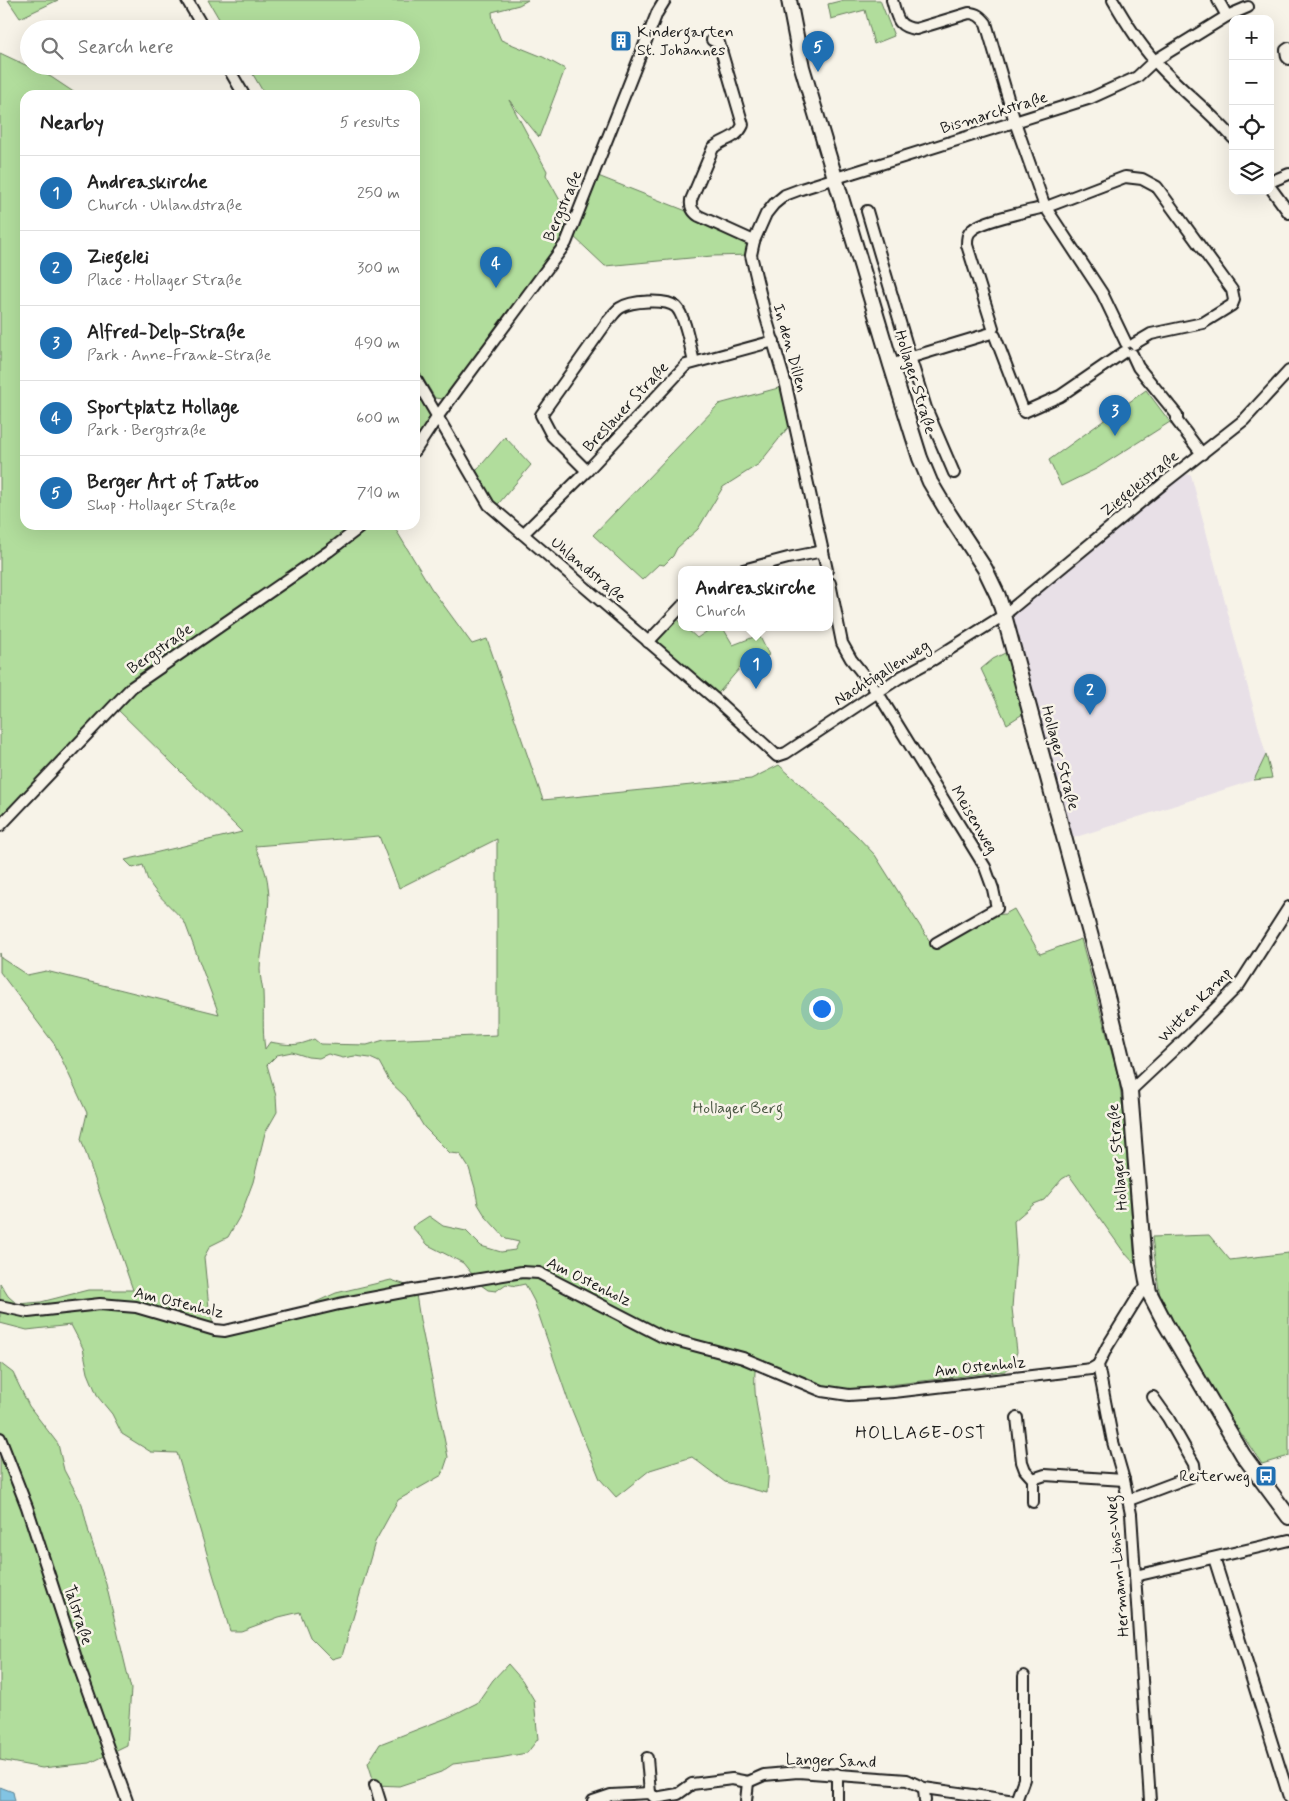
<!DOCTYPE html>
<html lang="en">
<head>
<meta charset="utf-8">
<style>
	body { margin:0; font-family:Mynerve,sans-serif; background:#f6f6f6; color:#222 }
	.controls { position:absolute; right:15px; top:15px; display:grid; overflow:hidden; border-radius:10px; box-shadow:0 5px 20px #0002 }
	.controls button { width:45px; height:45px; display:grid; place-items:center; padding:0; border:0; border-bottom:1px solid #e0e0e0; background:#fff; color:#222; font:25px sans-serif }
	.you { position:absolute; left:821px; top:1008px; width:18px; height:18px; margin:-12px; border:4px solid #fff; border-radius:50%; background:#1a73e8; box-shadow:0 0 0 8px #1a73e833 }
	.badge { display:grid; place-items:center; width:32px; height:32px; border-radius:50%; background:#1f6fb2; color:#fff; font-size:16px; font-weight:700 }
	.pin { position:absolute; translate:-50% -41px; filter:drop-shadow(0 1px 2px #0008) }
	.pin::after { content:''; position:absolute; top:26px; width:18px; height:15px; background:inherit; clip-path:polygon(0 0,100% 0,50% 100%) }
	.popup { position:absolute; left:678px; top:566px; width:155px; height:65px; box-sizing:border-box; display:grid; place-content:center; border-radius:10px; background:#fff; filter:drop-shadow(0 1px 4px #0005); font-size:16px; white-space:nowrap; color:#767676 }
	.popup b { font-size:19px; color:#222 }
	.popup::after { content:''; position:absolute; left:50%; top:100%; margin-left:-10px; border:10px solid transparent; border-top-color:#fff }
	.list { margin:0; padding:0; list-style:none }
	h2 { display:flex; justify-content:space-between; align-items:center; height:65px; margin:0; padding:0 20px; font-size:21px }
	h2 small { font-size:16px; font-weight:400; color:#767676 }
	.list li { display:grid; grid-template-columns:32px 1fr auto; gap:15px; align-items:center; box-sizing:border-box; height:75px; padding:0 20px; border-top:1px solid #e0e0e0 }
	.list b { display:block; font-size:19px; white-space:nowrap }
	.list p { margin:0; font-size:16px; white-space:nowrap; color:#767676 }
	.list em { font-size:16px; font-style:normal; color:#767676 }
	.icon { flex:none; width:28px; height:28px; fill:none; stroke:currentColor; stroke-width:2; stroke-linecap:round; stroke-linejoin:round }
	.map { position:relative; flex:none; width:1289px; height:1801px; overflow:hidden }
	.search { position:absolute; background:#fff; box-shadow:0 5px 20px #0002; left:20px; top:20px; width:400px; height:55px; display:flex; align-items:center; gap:12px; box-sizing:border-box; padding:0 18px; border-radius:28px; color:#767676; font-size:19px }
	.panel { position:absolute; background:#fff; box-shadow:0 5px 20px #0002; left:20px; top:90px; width:400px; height:440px; border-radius:15px }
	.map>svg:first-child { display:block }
	.built { fill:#e8e0e7 }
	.green { fill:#b1dd9c; stroke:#667c5c; fill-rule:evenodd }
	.water { fill:#82c4e3; stroke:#598193 }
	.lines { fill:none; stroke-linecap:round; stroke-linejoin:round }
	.street-casing { stroke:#1c1c1c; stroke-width:14 }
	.secondary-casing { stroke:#1c1c1c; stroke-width:18 }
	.street { stroke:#f7f3e8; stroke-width:10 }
	.secondary { stroke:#f7f3e8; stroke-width:14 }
	.labels { text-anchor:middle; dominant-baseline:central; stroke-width:5; stroke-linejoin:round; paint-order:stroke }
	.poi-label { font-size:16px; fill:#1c1c1c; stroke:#f7f3e8; text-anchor:start }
	.street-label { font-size:16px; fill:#1c1c1c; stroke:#f7f3e8 }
	.park-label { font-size:16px; fill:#495642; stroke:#f7f3e8 }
	.neighbourhood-label { font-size:18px; letter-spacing:1px; fill:#1c1c1c; stroke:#f7f3e8 }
</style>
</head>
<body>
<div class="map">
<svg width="1289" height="1801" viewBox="0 0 1289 1801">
	<rect width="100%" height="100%" fill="#f7f3e8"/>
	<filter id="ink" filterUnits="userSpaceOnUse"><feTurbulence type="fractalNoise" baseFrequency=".02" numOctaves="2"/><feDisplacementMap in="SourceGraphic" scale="10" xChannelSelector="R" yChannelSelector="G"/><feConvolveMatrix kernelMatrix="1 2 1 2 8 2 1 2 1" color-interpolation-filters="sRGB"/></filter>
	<g filter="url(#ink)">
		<path class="built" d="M 1183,474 L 1191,475 L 1266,755 L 1254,780 L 1073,838 L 1013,616 L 1032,597 L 1096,548 Z"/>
		<g class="green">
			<path d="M 8,0 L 58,0 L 20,18 Z"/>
			<path d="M 208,0 L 528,0 L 519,5 L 492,12 L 493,21 L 501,40 L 543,57 L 565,69 L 539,137 L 509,100 L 547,171 L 546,175 L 568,215 L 566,216 L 564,231 L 555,248 L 443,399 L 435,398 L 415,365 L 415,95 L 265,95 L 248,66 L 411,66 L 411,29 L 225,29 Z"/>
			<path d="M 844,0 L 880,0 L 894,36 L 874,44 L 865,10 L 831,19 L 828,4 Z"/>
			<path d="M 0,53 L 51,77 L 78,95 L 25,95 L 25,525 L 393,525 L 431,588 L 472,644 L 487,639 L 543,800 L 751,779 L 779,765 L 856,835 L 875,855 L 934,948 L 993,915 L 1005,914 L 1014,909 L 1040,954 L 1081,939 L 1119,1080 L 1124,1117 L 1135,1264 L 1123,1251 L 1069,1175 L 1062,1179 L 1044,1200 L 1034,1204 L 1014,1221 L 1016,1253 L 1012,1308 L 1017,1352 L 1012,1366 L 1005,1371 L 848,1390 L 826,1387 L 757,1358 C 749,1396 764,1432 768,1469 C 769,1477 767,1485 767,1493 L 725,1482 L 692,1457 L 650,1470 L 616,1497 L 600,1479 L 569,1403 L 534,1301 L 525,1284 L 516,1286 L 506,1284 L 496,1291 L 488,1290 L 481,1285 L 463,1263 L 428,1245 L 412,1227 L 429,1216 L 443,1226 L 466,1231 L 481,1246 L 501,1252 L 515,1250 L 519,1242 L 506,1239 L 486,1217 L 478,1204 L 475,1188 L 469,1168 L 460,1154 L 450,1153 L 424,1127 L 406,1097 L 390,1082 L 379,1062 L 370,1058 L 355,1056 L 343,1058 L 328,1054 L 319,1058 L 308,1057 L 292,1052 L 277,1055 L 267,1065 L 276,1096 L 277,1112 L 265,1133 L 253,1182 L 241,1214 L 228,1237 L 210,1246 L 204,1257 L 209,1308 L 215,1330 L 305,1312 L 316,1302 L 336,1293 L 391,1280 L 415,1288 L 420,1320 L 448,1457 L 442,1475 L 398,1500 L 375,1542 L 342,1656 L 332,1659 L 310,1637 L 300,1612 L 279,1617 L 241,1631 L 230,1631 L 177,1453 L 151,1452 L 122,1434 L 112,1414 L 98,1397 L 88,1373 L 83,1348 L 71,1325 L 27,1330 L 0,1323 L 0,1283 L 8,1296 L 17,1304 L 41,1302 L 88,1290 L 133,1290 L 81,1139 L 87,1113 L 55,1045 L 0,972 L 0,953 L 1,958 L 27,975 L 46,971 L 219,1014 L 185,923 C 174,908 157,897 148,880 C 146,876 145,870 143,865 L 133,868 L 125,860 L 242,832 L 114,706 L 0,826 ZM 379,836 L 399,888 L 497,839 L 497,1035 L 384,1040 L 367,1045 L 320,1044 L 314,1039 C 298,1047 287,1045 270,1042 L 265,1049 C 262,1030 264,1011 263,992 C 262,984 260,977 260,969 C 260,961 262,951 263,942 C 265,924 271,905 268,886 C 267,872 260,859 255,846 Z"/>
			<path d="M 593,174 L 699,216 L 754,241 L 751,255 L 712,256 L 605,266 L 571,234 Z"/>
			<path d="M 782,387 L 790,425 L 759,464 L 723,487 L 698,529 L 677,548 L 673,556 L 664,565 L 659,564 L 642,580 L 593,535 L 719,404 Z"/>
			<path d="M 415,389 L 431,415 L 415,444 Z"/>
			<path d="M 1146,390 L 1170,422 L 1096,469 L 1061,486 L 1049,460 Z"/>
			<path d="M 505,437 L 531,465 L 494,509 L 472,476 Z"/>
			<path d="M 674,615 L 682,624 L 682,628 L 686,628 L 697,638 L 712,628 L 723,628 L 733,645 L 759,635 L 769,655 L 740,668 L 714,698 L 648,642 Z"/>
			<path d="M 1013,649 L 1029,710 L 1007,724 L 981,669 L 993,659 Z"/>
			<path d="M 1266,755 L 1272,778 L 1254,780 Z"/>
			<path d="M 1209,1235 L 1230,1260 L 1289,1253 L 1289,1456 L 1262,1464 L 1214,1394 L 1160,1298 L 1152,1237 Z"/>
			<path d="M 0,1363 L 13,1373 L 29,1406 L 58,1444 L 64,1470 L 82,1504 L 89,1533 L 106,1584 L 131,1689 L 127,1745 L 90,1763 L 42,1768 L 0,1760 Z"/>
			<path d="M 508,1664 L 522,1680 L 534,1700 L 538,1739 L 527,1753 L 499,1758 L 453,1764 L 441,1772 L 399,1786 L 375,1785 L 368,1763 L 380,1744 L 449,1717 L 477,1703 L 493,1680 Z"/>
		</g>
		<path class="water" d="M 0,1787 L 13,1792 L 15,1801 L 0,1801 Z"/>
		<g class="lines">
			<g class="street-casing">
				<g id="street">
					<path d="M 187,0 L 204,29"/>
					<path d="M 892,0 C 897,16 896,27 916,29 L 969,13 C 977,13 981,17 986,23 L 1015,122 L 1044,204"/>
					<path d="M 1113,0 C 1125,21 1138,42 1154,60 C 1178,88 1209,110 1233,138"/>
					<path d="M 1218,0 L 1227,16"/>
					<path d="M 712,40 L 719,43 L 743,125 C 736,140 724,138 713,148 L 691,200 C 690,208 693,212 699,216 L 754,241"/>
					<path d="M 1289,48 L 1286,50 L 1287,57 L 1289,59"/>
					<path d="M 227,66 L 244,95"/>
					<path d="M 1270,182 L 1289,174"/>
					<path d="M 1270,187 L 1289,213"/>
					<path d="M 1049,206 L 1125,177 L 1142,179 L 1157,187 L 1232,290 L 1234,300 L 1232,305 L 1203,323 L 1151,334 L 1134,344"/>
					<path d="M 867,211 L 910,356"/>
					<path d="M 1048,211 L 1102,293 L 1126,343"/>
					<path d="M 993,328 L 967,245 C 967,239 967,234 972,230 C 983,220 1025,212 1041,208"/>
					<path d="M 995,336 L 1024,412 L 1060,396 L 1124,352"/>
					<path d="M 1132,354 L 1138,367 L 1177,415 L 1177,421 L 1202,454"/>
					<path d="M 912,357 L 988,334"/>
					<path d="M 911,360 L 926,408 L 954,473"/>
					<path d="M 891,365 L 909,359"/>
					<path d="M 415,378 L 489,505 L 714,698 L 777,756 L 786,753 L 899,678 L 934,659 L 1004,615 L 1164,483 L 1244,420 L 1289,371"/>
					<path d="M 415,451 L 438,416 L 566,243 L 657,13 L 665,0"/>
					<path d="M 587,471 L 552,436 L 541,415 L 607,322 C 611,318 615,311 620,308 C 630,301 666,298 676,307 C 686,317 690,348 694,362"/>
					<path d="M 523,534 L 587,471 L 686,365 L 774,341"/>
					<path d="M 743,570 L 788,558 L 823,551"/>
					<path d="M 827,570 L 786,385 L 765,314 L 751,255 L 754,241 L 766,214 L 774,204 L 785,195 L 801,189 L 1091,98 L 1137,77 L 1154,61 L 1227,16 L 1248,7"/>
					<path d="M 830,583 L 842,643 L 851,659 L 878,693 L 985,867 L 993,889 L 997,908 L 936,943"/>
					<path d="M 648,642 L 682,606"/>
					<path d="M 0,826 L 132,687 L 329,551 L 363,525"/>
					<path d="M 1130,1091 L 1181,1043 L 1239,985 L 1289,907"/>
					<path d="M 1148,1287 L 1141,1292 L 1107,1347 L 1098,1365 L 1113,1442 L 1124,1480 L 1131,1514 L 1150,1801"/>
					<path d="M 0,1306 L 28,1312 L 100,1304 L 136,1307 L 215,1330 L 225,1331 L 339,1304 L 413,1290 L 522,1272 L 539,1273 L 663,1337 L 743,1358 L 822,1391 L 849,1395 L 894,1392 L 1091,1369 L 1098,1365"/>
					<path d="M 1017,1418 L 1022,1462 L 1025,1470 L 1033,1479"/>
					<path d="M 0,1438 L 27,1507 L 77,1661 L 127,1801"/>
					<path d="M 1129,1500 L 1190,1477 L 1195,1472 L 1194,1464 L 1168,1418 L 1153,1397"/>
					<path d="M 1033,1502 L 1033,1479 L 1045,1475 L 1124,1480"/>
					<path d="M 1214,1558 L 1289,1797"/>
					<path d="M 1135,1576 L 1289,1540"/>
					<path d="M 647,1758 L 650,1793"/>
					<path d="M 837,1774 L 837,1801"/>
					<path d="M 375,1785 L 380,1801"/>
					<path d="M 924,1788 L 925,1801"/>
					<path d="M 593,1801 L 611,1795 L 650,1793 L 655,1798 L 678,1794 L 692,1784 L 732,1779 L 748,1782 L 764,1775 L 798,1772 L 907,1780 L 924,1788 L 1015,1801"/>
					<path d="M 746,1801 L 748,1782"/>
					<path d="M 1016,1801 L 1024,1779 L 1024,1676"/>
				</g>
			</g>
			<g class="secondary-casing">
				<path id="secondary" d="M 789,0 L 802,67 L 891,365 L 920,458 L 930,482 L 949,514 L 985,569 L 998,596 L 1004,615 L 1108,1000 L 1130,1091 L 1144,1264 L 1149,1292 L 1165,1323 L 1243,1455 L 1289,1517"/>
			</g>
			<use href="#street" class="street"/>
			<use href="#secondary" class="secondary"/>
		</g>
	</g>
	<defs>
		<g id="building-square" transform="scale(1.125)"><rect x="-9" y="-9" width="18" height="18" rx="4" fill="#1f6fb2" stroke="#f7f3e8"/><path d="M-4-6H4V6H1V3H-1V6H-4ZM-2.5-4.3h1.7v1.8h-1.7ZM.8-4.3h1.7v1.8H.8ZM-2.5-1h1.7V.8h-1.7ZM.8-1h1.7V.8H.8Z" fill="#fff"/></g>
		<g id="bus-square" transform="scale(1.125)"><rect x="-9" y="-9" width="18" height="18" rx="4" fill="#1f6fb2" stroke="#f7f3e8"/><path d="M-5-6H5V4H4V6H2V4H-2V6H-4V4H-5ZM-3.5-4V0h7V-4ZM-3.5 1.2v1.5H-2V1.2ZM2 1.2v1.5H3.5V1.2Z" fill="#fff"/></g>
	</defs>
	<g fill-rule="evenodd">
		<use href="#building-square" x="621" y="41"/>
		<use href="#bus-square" x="1266" y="1476"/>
	</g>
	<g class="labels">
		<g class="poi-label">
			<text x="637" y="32">Kindergarten<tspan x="637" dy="18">St. Johannes</tspan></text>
			<text x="1250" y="1476" text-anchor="end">Reiterweg</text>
		</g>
		<g class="street-label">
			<text transform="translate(994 113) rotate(-17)">Bismarckstraße</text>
			<text transform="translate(563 206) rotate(-67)">Bergstraße</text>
			<text transform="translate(790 348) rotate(74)">In den Dillen</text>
			<text transform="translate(915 382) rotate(73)">Hollager Straße</text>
			<text transform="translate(626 407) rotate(-47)">Breslauer Straße</text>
			<text transform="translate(1140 484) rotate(-39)">Ziegeleistraße</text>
			<text transform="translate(588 570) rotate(40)">Uhlandstraße</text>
			<text transform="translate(160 649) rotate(-35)">Bergstraße</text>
			<text transform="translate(882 673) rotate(-32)">Nachtigallenweg</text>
			<text transform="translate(1060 758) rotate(75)">Hollager Straße</text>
			<text transform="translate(974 820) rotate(59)">Meisenweg</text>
			<text transform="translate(1195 1005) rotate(-46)">Witten Kamp</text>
			<text transform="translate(1118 1157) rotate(-95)">Hollager Straße</text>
			<text transform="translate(589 1282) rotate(26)">Am Ostenholz</text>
			<text transform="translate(179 1303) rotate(13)">Am Ostenholz</text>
			<text transform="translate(980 1367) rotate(-6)">Am Ostenholz</text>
			<text transform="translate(1118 1566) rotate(-95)">Hermann-Löns-Weg</text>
			<text transform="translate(78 1615) rotate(72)">Talstraße</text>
			<text transform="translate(831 1761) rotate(2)">Langer Sand</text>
		</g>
		<g class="park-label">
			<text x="738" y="1108">Hollager Berg</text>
		</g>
		<g class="neighbourhood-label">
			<text x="921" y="1433">HOLLAGE-OST</text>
		</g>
	</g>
</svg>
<div class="controls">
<button>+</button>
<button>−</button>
<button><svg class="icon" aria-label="locate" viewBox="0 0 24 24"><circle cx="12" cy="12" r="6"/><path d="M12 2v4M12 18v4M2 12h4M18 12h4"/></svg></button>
<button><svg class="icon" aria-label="layers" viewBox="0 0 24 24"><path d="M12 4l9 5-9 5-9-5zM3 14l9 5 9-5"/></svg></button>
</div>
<div class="you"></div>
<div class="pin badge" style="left:756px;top:689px">1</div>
<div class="popup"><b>Andreaskirche</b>Church</div>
<div class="pin badge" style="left:1090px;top:715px">2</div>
<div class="pin badge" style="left:1115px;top:436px">3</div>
<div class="pin badge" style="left:496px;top:288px">4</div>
<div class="pin badge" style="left:818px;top:72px">5</div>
<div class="search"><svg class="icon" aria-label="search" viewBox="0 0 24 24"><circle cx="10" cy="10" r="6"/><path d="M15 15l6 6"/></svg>Search here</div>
<section class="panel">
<h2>Nearby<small>5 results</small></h2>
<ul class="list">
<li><span class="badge">1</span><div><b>Andreaskirche</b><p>Church · Uhlandstraße</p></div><em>250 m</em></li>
<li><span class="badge">2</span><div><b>Ziegelei</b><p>Place · Hollager Straße</p></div><em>300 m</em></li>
<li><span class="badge">3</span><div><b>Alfred-Delp-Straße</b><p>Park · Anne-Frank-Straße</p></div><em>490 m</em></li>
<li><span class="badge">4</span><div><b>Sportplatz Hollage</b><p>Park · Bergstraße</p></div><em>600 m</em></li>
<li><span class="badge">5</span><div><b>Berger Art of Tattoo</b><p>Shop · Hollager Straße</p></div><em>710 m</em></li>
</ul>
</section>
</div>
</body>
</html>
